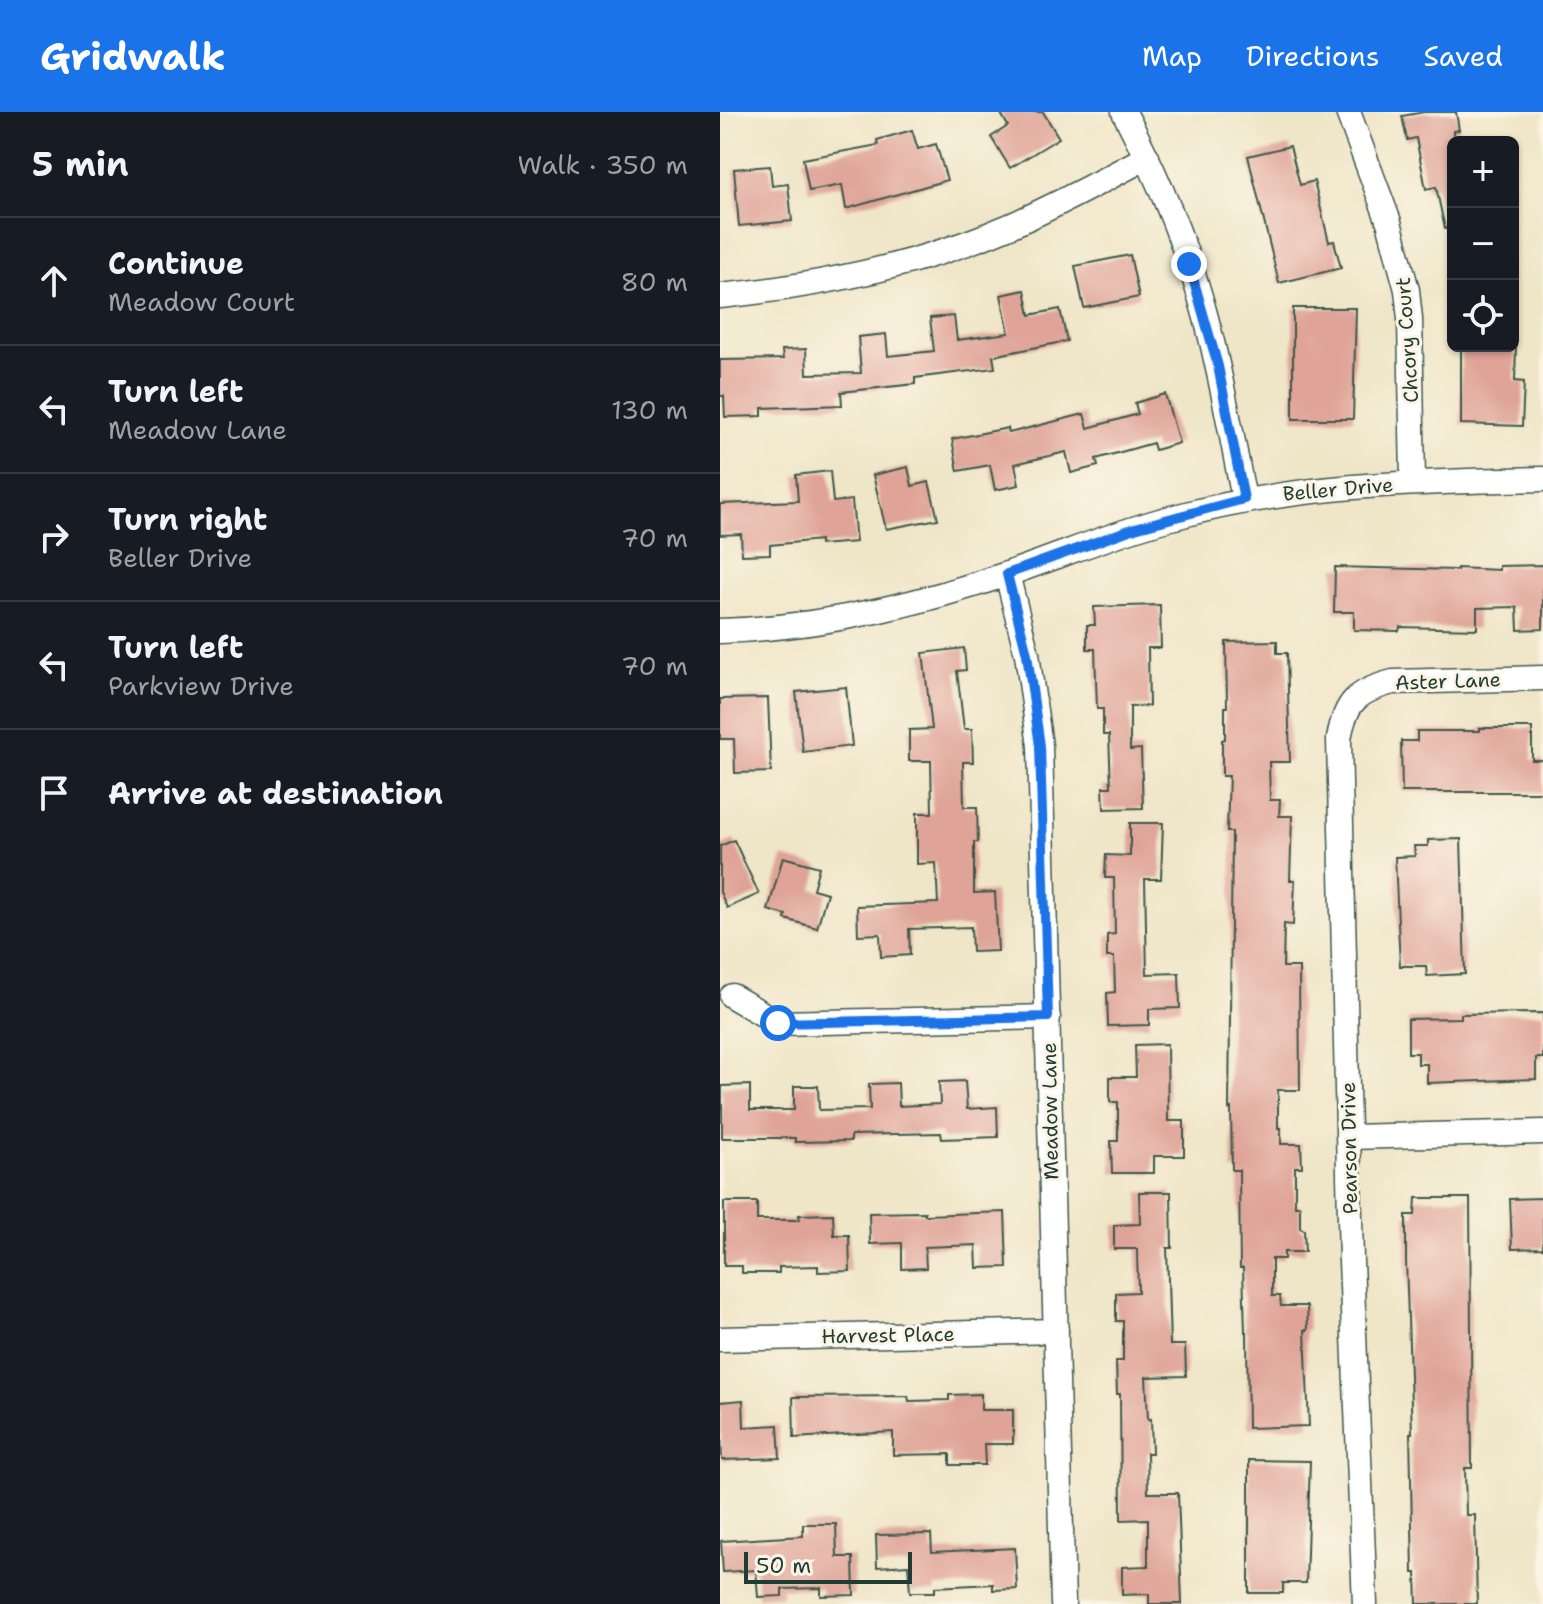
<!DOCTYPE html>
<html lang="en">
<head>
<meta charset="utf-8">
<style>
	body { margin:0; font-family:"Shantell Sans",sans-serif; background:#20242c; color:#f1f3f6 }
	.controls { position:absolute; right:24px; top:24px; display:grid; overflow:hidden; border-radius:12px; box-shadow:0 2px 6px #0004 }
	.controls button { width:72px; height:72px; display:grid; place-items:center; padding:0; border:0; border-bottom:2px solid #363941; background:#171b24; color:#f1f3f6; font:40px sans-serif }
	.scale { position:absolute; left:24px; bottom:20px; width:168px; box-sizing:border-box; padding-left:8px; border:4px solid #1f3d34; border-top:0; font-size:22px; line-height:28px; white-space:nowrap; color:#1f3d34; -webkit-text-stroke:6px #fcf5e5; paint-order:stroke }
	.stop { position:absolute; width:24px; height:24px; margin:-18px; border:6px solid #1a73e8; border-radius:50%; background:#fff }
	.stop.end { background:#1a73e8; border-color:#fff; box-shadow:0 2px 8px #0008 }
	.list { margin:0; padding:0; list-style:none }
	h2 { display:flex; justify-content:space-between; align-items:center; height:104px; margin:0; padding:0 32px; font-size:34px }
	h2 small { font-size:26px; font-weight:400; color:#9ea1a6 }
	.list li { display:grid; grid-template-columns:52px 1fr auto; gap:24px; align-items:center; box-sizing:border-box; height:128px; padding:0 32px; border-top:2px solid #363941 }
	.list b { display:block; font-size:30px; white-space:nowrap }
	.list p { margin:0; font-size:26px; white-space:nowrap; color:#9ea1a6 }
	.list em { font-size:26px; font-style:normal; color:#9ea1a6 }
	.icon { flex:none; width:44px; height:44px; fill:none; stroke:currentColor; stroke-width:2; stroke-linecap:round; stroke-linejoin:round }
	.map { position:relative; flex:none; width:823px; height:1492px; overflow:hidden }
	header { display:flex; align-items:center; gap:48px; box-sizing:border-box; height:112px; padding:0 40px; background:#1a73e8; color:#fff }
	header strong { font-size:38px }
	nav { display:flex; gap:44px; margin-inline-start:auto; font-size:28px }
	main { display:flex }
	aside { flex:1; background:#171b24 }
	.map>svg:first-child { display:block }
	.building { fill:#dfa397 }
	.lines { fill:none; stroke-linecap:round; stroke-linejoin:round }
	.street-casing { stroke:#3e564a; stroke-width:27 }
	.street { stroke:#fff; stroke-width:24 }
	.route { stroke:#1a73e8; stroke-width:10 }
	.labels { text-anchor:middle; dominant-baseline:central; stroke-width:6; stroke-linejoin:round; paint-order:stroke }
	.street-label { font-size:20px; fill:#1f3d34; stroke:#fcf5e5 }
</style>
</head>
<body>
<header>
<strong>Gridwalk</strong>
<nav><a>Map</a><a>Directions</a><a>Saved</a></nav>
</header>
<main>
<aside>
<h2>5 min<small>Walk · 350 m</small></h2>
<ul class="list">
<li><svg class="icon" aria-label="ahead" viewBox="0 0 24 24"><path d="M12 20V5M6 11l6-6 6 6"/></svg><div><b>Continue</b><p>Meadow Court</p></div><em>80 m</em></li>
<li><svg class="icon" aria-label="left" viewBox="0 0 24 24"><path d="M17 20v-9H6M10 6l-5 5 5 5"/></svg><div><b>Turn left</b><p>Meadow Lane</p></div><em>130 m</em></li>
<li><svg class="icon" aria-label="right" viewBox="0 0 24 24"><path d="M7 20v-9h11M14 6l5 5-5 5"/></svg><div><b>Turn right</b><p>Beller Drive</p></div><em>70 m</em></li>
<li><svg class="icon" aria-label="left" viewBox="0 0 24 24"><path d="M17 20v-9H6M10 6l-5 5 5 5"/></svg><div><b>Turn left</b><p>Parkview Drive</p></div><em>70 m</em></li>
<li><svg class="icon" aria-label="arrive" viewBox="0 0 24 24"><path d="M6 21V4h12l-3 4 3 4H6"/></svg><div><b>Arrive at destination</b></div></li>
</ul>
</aside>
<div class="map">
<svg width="823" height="1492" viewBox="0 0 823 1492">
	<rect width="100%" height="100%" fill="#fcf5e5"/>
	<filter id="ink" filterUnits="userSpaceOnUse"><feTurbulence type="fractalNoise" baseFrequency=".0125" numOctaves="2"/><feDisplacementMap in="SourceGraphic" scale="16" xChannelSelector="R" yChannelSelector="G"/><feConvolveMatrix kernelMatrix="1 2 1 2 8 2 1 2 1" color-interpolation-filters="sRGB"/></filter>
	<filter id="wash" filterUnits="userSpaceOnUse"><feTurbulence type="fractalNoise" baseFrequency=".006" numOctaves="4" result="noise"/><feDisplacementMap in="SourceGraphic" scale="32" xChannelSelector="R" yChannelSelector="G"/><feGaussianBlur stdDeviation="1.8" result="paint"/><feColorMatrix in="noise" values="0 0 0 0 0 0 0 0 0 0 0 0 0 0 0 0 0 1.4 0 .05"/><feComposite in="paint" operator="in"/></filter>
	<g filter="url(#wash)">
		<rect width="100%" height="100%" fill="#efe5c7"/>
		<g id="blocks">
			<g class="building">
				<path d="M 280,0 L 323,0 L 339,26 L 290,56 L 271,25 L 288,14 Z"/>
				<path d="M 704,0 L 736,0 L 739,18 L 733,19 L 733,116 L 725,117 L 716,75 L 706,77 L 696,26 L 687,28 L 682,4 Z"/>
				<path d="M 192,18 L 198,37 L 216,32 L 227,68 L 126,97 L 122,73 L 89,79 L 83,47 L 158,33 L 157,28 Z"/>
				<path d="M 570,34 L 580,73 L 594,69 L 609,130 L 614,129 L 621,156 L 559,171 L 528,44 Z"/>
				<path d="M 50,54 L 52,74 L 68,72 L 72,109 L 19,114 L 14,57 Z"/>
				<path d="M 410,143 L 419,185 L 364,196 L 355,154 Z"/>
				<path d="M 305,178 L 310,203 L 340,197 L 347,229 L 273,244 L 275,256 L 195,266 L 195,272 L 121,280 L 122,293 L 42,296 L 42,304 L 5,305 L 4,284 L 0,284 L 0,248 L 63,247 L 62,238 L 86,237 L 87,262 L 141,261 L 138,225 L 166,222 L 168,244 L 214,239 L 210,206 L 234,204 L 237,228 L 289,221 L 281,183 Z"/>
				<path d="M 573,196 L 636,196 L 633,307 L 573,307 Z"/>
				<path d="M 741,234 L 796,234 L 795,269 L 804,270 L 802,314 L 741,312 Z"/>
				<path d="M 445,282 L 459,331 L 435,338 L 433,331 L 376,347 L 378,354 L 351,361 L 346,340 L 295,352 L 299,373 L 275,378 L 270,353 L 238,359 L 232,327 L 288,316 L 289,321 L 364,302 L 368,316 L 418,302 L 415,291 Z"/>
				<path d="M 188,355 L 192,374 L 209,370 L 218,407 L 166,417 L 153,363 Z"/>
				<path d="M 110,359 L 113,390 L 132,388 L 136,430 L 100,433 L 100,428 L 50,433 L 50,442 L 22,443 L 21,422 L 0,423 L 0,392 L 78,389 L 76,363 Z"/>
				<path d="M 823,453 L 823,517 L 798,518 L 797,495 L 757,496 L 757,517 L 680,515 L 679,519 L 634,518 L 634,500 L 614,500 L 615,455 L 737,458 L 737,456 L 779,458 L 779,454 Z"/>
				<path d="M 440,493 L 441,536 L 428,536 L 429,594 L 410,595 L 410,638 L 421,637 L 423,696 L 384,697 L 383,675 L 391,675 L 389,623 L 383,623 L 383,597 L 377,597 L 375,537 L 367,537 L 367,513 L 375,513 L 374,495 Z"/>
				<path d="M 557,529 L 557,541 L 567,541 L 570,650 L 549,650 L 550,688 L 560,688 L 559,704 L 572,704 L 570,768 L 575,768 L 573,813 L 564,812 L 563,855 L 579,855 L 580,978 L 558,978 L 558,1016 L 561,1016 L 561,1032 L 581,1032 L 582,1055 L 575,1055 L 575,1094 L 580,1094 L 580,1116 L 584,1118 L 585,1140 L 564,1140 L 564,1147 L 552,1147 L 552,1184 L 560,1184 L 561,1194 L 587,1194 L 588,1218 L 585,1218 L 589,1314 L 528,1316 L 527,1220 L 525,1220 L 523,1156 L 520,1156 L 519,1058 L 512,1058 L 511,996 L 509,997 L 512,720 L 507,720 L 509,664 L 502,664 L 502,628 L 505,627 L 505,595 L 507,595 L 506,530 Z"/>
				<path d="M 244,536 L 246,558 L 237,559 L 244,617 L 252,617 L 253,650 L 243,650 L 244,695 L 257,695 L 258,730 L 254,730 L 254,781 L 275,780 L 278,839 L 252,840 L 251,815 L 189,817 L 190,843 L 161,845 L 160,822 L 138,823 L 137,794 L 218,791 L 216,751 L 197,752 L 197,701 L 212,701 L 211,649 L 189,649 L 189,618 L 212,617 L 203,541 Z"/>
				<path d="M 126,575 L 132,634 L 83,640 L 76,580 Z"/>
				<path d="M 48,586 L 51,660 L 15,661 L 14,627 L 0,627 L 0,587 Z"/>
				<path d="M 760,616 L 812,616 L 812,648 L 823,648 L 823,680 L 682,680 L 681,629 L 697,629 L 697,619 L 760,619 Z"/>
				<path d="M 410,711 L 443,711 L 441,767 L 425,767 L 427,862 L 459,861 L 460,896 L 429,897 L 429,913 L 388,914 L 387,881 L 395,880 L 394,845 L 387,845 L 387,823 L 395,822 L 394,766 L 385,766 L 386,743 L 410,744 Z"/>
				<path d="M 741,727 L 745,862 L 707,864 L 706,854 L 680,854 L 675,745 L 695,744 L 694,734 L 708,734 L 708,728 Z"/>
				<path d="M 14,728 L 39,782 L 7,796 L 0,780 L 0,734 Z"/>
				<path d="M 63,745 L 99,755 L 93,777 L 107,781 L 97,816 L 65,807 L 66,803 L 48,798 Z"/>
				<path d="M 823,901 L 823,946 L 816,946 L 816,967 L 707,971 L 707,952 L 698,952 L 698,941 L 688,941 L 688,907 L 741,906 L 741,902 Z"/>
				<path d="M 447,932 L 448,1009 L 464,1009 L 464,1044 L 434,1044 L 434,1061 L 392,1061 L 391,1029 L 398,1029 L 398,990 L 390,990 L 390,965 L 416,965 L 415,933 Z"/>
				<path d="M 245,969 L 247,997 L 277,995 L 278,1025 L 222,1027 L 221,1021 L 131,1023 L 131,1029 L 75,1030 L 75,1026 L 2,1026 L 2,974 L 30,973 L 30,998 L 74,998 L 74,974 L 98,974 L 99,998 L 150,997 L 149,972 L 178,971 L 179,994 L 220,992 L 219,970 Z"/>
				<path d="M 419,1080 L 451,1080 L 452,1136 L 447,1136 L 450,1233 L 465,1233 L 466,1264 L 426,1265 L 428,1307 L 431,1307 L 432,1341 L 427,1341 L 428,1381 L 458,1381 L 462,1492 L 429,1492 L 429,1482 L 402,1483 L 402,1455 L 428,1454 L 428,1407 L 401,1408 L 400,1282 L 397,1282 L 396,1249 L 403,1249 L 403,1209 L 396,1209 L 396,1181 L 418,1180 L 417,1137 L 394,1137 L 394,1113 L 420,1112 Z"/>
				<path d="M 696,1086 L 750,1086 L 752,1356 L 745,1356 L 746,1403 L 755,1403 L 757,1492 L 697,1492 L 696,1461 L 693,1461 L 690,1321 L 692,1321 L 686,1149 L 686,1103 L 695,1103 Z"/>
				<path d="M 823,1086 L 823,1136 L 792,1137 L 790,1087 Z"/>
				<path d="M 4,1090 L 37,1090 L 37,1108 L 80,1108 L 79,1103 L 113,1102 L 114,1123 L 129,1123 L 130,1159 L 98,1160 L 98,1154 L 59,1155 L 59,1161 L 22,1161 L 22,1154 L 4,1154 Z"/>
				<path d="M 205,1100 L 205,1103 L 285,1100 L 287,1155 L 257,1156 L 256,1133 L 205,1135 L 206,1156 L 182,1157 L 182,1131 L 150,1132 L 149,1101 Z"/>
				<path d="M 261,1282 L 261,1298 L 293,1298 L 293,1332 L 264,1332 L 265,1353 L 230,1353 L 230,1342 L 173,1343 L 173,1320 L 74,1326 L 73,1285 L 188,1284 L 189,1289 L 229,1288 L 229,1283 Z"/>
				<path d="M 23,1288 L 24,1315 L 58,1313 L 60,1346 L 2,1348 L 0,1290 Z"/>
				<path d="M 529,1348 L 590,1349 L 586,1471 L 563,1471 L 563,1481 L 529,1481 Z"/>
				<path d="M 83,1412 L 116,1412 L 117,1445 L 133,1445 L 134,1483 L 101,1484 L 101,1476 L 62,1477 L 62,1484 L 38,1485 L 36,1458 L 3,1460 L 1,1429 L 83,1424 Z"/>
				<path d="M 211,1422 L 212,1440 L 295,1436 L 297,1477 L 273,1478 L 273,1472 L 215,1475 L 215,1480 L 190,1480 L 188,1453 L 157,1455 L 156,1423 Z"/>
			</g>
		</g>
	</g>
	<g filter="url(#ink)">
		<use href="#blocks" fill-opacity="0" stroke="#3e564a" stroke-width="2"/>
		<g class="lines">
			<g class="street-casing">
				<g id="street">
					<path d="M 404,0 C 438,65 467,134 486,206 C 502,266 512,327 524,387"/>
					<path d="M 628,0 L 669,110 L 687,178 L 690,207 L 693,370"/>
					<path d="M 0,184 C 98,174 194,155 285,116 C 334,95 380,70 427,45"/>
					<path d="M 287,462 L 307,542 L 320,634 L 343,1492"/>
					<path d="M 0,519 C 99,516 197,493 290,461 C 343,443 396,420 451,406 C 574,372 696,370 823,367"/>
					<path d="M 12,884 L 58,911 L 328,905"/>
					<path d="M 629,1025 L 823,1020"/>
					<path d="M 0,1227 L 336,1219"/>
					<path d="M 645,1492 L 631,1149 L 619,627 C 625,590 637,579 673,570 L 823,566"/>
				</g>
			</g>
			<use href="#street" class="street"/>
		</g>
	</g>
	<g class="lines" filter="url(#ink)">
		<path class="route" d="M 58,911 L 328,905 L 320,634 L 307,542 L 287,462 L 415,416 L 524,387 L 498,254 L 469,152"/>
	</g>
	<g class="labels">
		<g class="street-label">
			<text transform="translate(687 228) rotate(-94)">Chcory Court</text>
			<text transform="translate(618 377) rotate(-5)">Beller Drive</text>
			<text transform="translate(728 569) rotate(-2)">Aster Lane</text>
			<text transform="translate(330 999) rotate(-91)">Meadow Lane</text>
			<text transform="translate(629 1036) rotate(-91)">Pearson Drive</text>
			<text transform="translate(168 1223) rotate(-1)">Harvest Place</text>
		</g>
	</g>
</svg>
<div class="controls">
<button>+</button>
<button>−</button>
<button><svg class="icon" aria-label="locate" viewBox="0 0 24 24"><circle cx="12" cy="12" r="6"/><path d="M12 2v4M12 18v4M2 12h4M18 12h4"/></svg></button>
</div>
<div class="scale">50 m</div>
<div class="stop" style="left:58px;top:911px"></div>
<div class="stop end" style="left:469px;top:152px"></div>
</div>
</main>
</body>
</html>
